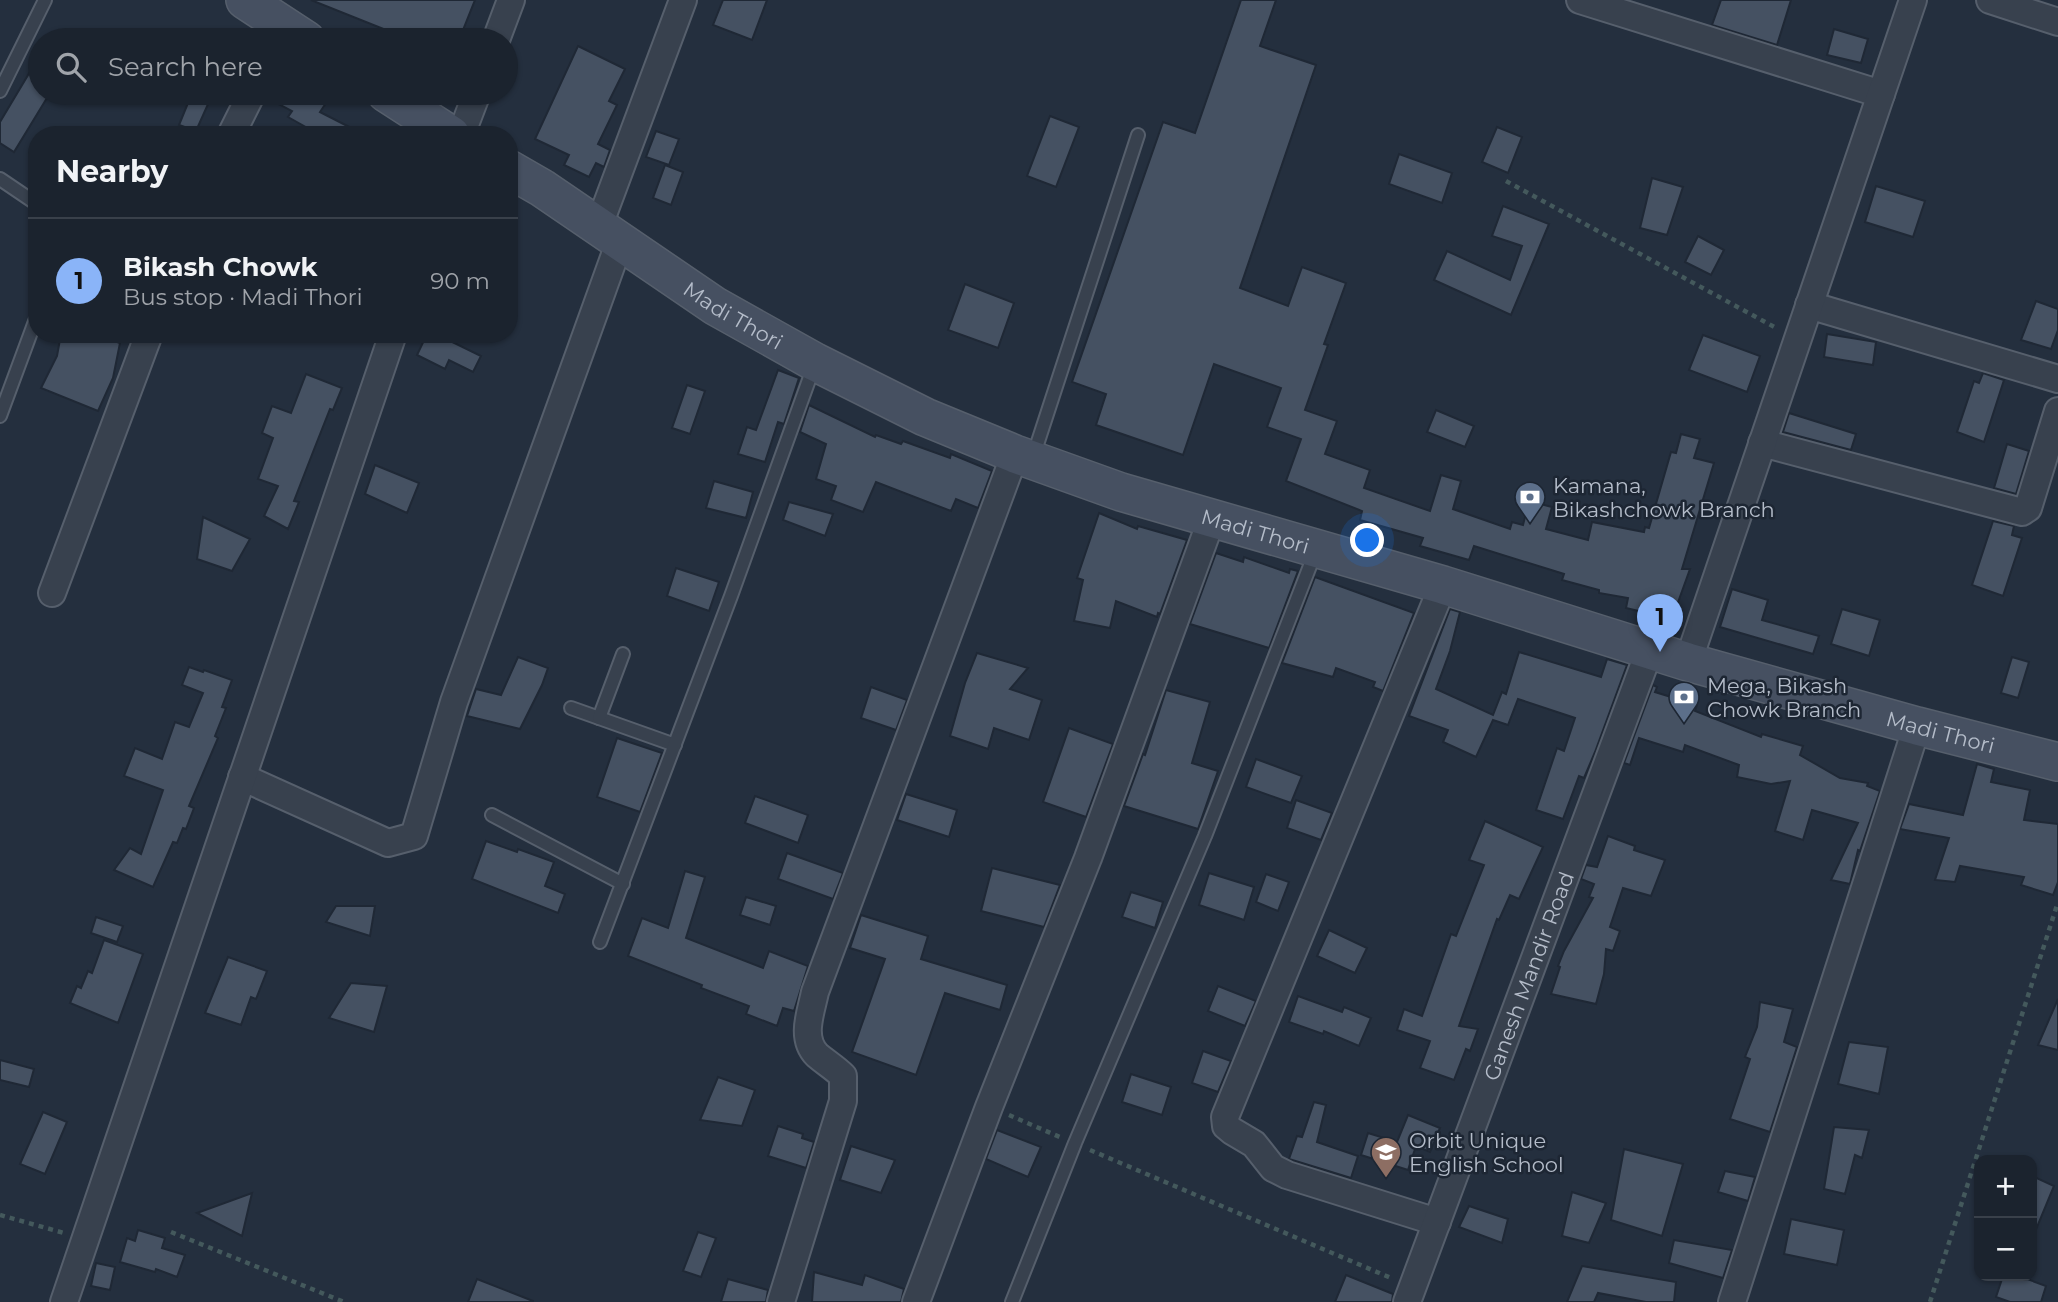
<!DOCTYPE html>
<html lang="en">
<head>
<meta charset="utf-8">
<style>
	body { margin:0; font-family:Montserrat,sans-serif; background:#242b36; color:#f1f3f6 }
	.controls { position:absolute; right:21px; bottom:21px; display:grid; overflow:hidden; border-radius:14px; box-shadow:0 2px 5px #0004 }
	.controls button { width:63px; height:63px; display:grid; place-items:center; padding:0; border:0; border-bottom:2px solid #39404a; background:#1b232e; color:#f1f3f6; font:35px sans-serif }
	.you { position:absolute; left:1368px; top:541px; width:24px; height:24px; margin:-18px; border:5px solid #fff; border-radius:50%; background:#1a73e8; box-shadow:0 0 0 10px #1a73e833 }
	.badge { display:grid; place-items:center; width:46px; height:46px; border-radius:50%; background:#8ab4f8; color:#111; font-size:23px; font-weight:700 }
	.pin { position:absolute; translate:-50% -58px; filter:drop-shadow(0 2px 4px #0008) }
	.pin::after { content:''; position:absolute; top:37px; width:24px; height:21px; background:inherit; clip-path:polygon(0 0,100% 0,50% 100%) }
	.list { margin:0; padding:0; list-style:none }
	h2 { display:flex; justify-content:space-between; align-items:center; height:91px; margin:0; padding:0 28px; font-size:30px }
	h2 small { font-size:23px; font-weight:400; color:#a0a4aa }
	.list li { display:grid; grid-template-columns:46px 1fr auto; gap:21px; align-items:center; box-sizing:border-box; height:126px; padding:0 28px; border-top:2px solid #39404a }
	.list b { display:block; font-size:26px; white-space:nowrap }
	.list p { margin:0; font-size:23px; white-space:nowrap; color:#a0a4aa }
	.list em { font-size:23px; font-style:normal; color:#a0a4aa }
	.icon { flex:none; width:38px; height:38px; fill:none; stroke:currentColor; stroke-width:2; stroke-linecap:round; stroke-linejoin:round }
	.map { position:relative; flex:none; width:2058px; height:1302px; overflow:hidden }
	.search { position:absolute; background:#1b232e; box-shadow:0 2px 5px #0004; left:28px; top:28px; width:490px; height:77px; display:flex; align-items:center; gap:18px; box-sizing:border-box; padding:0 24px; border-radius:38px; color:#a0a4aa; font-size:26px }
	.panel { position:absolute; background:#1b232e; box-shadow:0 2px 5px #0004; left:28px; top:126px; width:490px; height:217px; border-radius:28px }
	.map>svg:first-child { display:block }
	.building { fill:#455162; stroke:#1f2835; stroke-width:2 }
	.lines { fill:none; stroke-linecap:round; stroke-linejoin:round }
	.lane-casing { stroke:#565f6c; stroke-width:16 }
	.street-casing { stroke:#565f6c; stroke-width:30 }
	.secondary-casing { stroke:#565f6c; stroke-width:40 }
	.path { stroke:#44595c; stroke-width:4.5; stroke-dasharray:5 5; stroke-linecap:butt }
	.lane { stroke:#38414e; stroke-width:12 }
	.street { stroke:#38414e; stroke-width:26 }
	.secondary { stroke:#465061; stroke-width:37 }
	.labels { text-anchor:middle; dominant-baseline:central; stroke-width:5; stroke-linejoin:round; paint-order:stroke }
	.street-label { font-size:21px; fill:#b4bcc9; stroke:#1d2633 }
	.poi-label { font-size:21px; fill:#b4bcc9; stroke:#1d2633; text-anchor:start }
</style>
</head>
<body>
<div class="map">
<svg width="2058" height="1302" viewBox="0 0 2058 1302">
	<rect width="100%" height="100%" fill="#242f3e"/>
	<g class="building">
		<path d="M 311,0 L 475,0 L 459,40 L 411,40 Z"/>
		<path d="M 723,0 L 767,0 L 752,40 L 713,25 Z"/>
		<path d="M 1241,0 L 1276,0 L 1260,46 L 1316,65 L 1240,288 L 1288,306 L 1302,267 L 1346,283 L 1324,344 L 1328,345 L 1305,410 L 1337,421 L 1325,454 L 1370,470 L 1364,488 L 1430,511 L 1441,475 L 1461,481 L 1453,509 L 1510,529 L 1512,522 L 1523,525 L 1529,501 L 1552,507 L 1546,529 L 1588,540 L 1592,522 L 1644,532 L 1645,527 L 1649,528 L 1671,452 L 1676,453 L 1681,434 L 1700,439 L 1694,458 L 1714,463 L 1682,569 L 1690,569 L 1672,619 L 1626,608 L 1628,598 L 1599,593 L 1599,590 L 1562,580 L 1564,574 L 1474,546 L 1469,560 L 1420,546 L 1423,538 L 1360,520 L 1362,511 L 1286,481 L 1301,439 L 1267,427 L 1281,388 L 1214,364 L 1183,455 L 1096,425 L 1106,394 L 1072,382 L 1163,122 L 1195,133 Z"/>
		<path d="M 1721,0 L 1791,0 L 1777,45 L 1712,25 Z"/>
		<path d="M 1834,29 L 1868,39 L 1861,63 L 1827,55 Z"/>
		<path d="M 578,46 L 625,69 L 609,101 L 617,105 L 598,144 L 610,150 L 604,167 L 596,163 L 589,177 L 564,165 L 569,155 L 535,139 Z"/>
		<path d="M 40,55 L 40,93 L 50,93 L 14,152 L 0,143 L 0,122 Z"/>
		<path d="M 192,93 L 213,93 L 196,131 L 179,125 Z"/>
		<path d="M 268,93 L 314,93 L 328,100 L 320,112 L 365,135 L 320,135 L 288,117 L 292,111 L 267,98 Z"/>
		<path d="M 1050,116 L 1079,127 L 1056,187 L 1027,176 Z"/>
		<path d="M 1497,127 L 1522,137 L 1508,173 L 1482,162 Z"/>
		<path d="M 656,131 L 679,139 L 669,165 L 646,157 Z"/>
		<path d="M 1399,154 L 1452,173 L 1442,203 L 1389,184 Z"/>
		<path d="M 665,165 L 683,172 L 671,205 L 653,198 Z"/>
		<path d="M 1652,178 L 1683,187 L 1667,235 L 1640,228 Z"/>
		<path d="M 1876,186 L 1925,201 L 1913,237 L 1865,222 Z"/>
		<path d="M 1503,206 L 1549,224 L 1511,315 L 1434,280 L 1447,251 L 1510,280 L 1522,246 L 1492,236 Z"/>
		<path d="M 1698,236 L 1724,250 L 1711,275 L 1685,262 Z"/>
		<path d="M 965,284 L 1014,303 L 998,348 L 948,330 Z"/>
		<path d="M 2036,301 L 2058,309 L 2058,330 L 2051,349 L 2021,340 Z"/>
		<path d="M 61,334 L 94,334 L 120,343 L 113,378 L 98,411 L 41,388 L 57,356 Z"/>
		<path d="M 427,334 L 436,334 L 481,356 L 473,372 L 449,360 L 445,369 L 417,355 Z"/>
		<path d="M 1827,334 L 1876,342 L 1873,365 L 1824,357 Z"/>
		<path d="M 1703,335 L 1760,356 L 1747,392 L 1689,370 Z"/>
		<path d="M 778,370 L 799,378 L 784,424 L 778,422 L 765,462 L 738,454 L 747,427 L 756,430 Z"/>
		<path d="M 1983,373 L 2004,380 L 1984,442 L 1957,432 L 1974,381 L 1979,383 Z"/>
		<path d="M 306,374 L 342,388 L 333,410 L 330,409 L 313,452 L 294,501 L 299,502 L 288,529 L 264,516 L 278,486 L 258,479 L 273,438 L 262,433 L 272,406 L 291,413 Z"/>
		<path d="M 687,385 L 705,391 L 690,434 L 672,428 Z"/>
		<path d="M 809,405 L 875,437 L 876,435 L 901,444 L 903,441 L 950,458 L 951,454 L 992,471 L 978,508 L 956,499 L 951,511 L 876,482 L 863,512 L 831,500 L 836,486 L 816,479 L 826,444 L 800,432 Z"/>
		<path d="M 1436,410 L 1474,426 L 1465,447 L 1427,432 Z"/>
		<path d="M 1789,413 L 1856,434 L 1851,450 L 1783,432 Z"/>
		<path d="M 2007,444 L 2029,451 L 2016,494 L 1994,488 Z"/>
		<path d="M 375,465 L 419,483 L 407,513 L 365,494 Z"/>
		<path d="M 714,481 L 753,492 L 746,518 L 706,508 Z"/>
		<path d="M 789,502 L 833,514 L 825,536 L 783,520 Z"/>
		<path d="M 1099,513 L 1137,529 L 1138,526 L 1187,540 L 1160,614 L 1158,613 L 1157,617 L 1116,601 L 1110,628 L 1074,621 L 1083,580 L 1077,578 Z"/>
		<path d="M 203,517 L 250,539 L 232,571 L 197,559 Z"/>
		<path d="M 1993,521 L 2014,526 L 2012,535 L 2022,538 L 2003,596 L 1972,585 Z"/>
		<path d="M 1216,553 L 1243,562 L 1244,557 L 1289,573 L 1290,569 L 1298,571 L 1269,648 L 1190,624 Z"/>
		<path d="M 676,568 L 719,582 L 709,611 L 667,596 Z"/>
		<path d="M 1315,577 L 1414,613 L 1383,691 L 1373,687 L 1375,682 L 1336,668 L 1333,677 L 1282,663 Z"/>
		<path d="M 1732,589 L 1768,600 L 1762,620 L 1819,636 L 1813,654 L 1720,627 Z"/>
		<path d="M 1450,609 L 1460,612 L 1450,651 L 1436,689 L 1493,715 L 1502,692 L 1506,694 L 1519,652 L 1601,677 L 1607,659 L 1627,665 L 1595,752 L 1584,778 L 1579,776 L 1563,819 L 1536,810 L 1557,748 L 1564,751 L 1575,718 L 1518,699 L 1508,725 L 1493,720 L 1476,757 L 1443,742 L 1448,730 L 1409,716 Z"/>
		<path d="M 1842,609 L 1880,620 L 1869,656 L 1831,644 Z"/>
		<path d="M 977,653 L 1028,668 L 1010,689 L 1042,700 L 1029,740 L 994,728 L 988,749 L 950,736 L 965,683 Z"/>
		<path d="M 518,657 L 548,668 L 542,685 L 520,729 L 467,716 L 476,689 L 501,695 Z"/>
		<path d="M 2012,657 L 2029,662 L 2018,698 L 2001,693 Z"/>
		<path d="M 189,667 L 203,672 L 204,670 L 232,680 L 222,707 L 226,708 L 215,736 L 218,738 L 189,806 L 194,808 L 186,829 L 183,828 L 177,843 L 173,842 L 153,887 L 114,870 L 130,848 L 141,854 L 163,790 L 124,776 L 135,748 L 162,759 L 175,722 L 189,727 L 203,693 L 182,685 Z"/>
		<path d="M 1653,685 L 1657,687 L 1655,692 L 1697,705 L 1695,711 L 1761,737 L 1762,734 L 1803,746 L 1800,755 L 1840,778 L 1868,783 L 1867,786 L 1880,791 L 1860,851 L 1858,850 L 1850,884 L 1831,880 L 1858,823 L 1812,810 L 1803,840 L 1775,831 L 1790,781 L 1771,784 L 1737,777 L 1739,765 L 1685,745 L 1683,752 L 1639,738 L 1630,765 L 1624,763 Z"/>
		<path d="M 871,687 L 907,700 L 896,730 L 861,718 Z"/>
		<path d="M 1166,690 L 1210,702 L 1192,763 L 1218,771 L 1198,829 L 1124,806 L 1143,754 L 1145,755 Z"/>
		<path d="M 1069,728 L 1113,744 L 1086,817 L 1043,802 Z"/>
		<path d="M 617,738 L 662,753 L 640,812 L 597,797 Z"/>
		<path d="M 1256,759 L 1302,776 L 1291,803 L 1246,787 Z"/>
		<path d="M 1977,764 L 1994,769 L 1991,782 L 2030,790 L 2024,820 L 2058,824 L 2058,882 L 2053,895 L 2021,885 L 2024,877 L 1960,866 L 1955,882 L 1935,880 L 1949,838 L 1900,829 L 1909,804 L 1963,815 Z"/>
		<path d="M 906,794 L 957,810 L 949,837 L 897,820 Z"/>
		<path d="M 755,796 L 808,815 L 798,843 L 745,823 Z"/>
		<path d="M 1296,800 L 1332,813 L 1321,840 L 1287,828 Z"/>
		<path d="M 1485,821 L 1543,847 L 1519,899 L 1510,895 L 1499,920 L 1497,919 L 1459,1026 L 1478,1029 L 1470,1051 L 1466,1049 L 1454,1080 L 1420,1068 L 1430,1041 L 1397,1030 L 1404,1009 L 1422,1016 L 1451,934 L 1456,936 L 1484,865 L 1469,860 Z"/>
		<path d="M 1608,836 L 1635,846 L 1634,850 L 1665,860 L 1651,896 L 1623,888 L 1610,927 L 1620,931 L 1613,951 L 1606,949 L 1604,974 L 1596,1004 L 1551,994 L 1560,967 L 1558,966 L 1564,951 L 1593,898 L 1589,897 L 1594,884 L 1581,879 L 1586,865 L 1597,867 Z"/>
		<path d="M 486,841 L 517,852 L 518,849 L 554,862 L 545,886 L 565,894 L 558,913 L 472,879 Z"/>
		<path d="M 787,853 L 843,873 L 833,899 L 778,879 Z"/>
		<path d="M 992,868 L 1060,885 L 1044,927 L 981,911 Z"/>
		<path d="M 685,871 L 705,877 L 686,938 L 763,968 L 769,951 L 808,966 L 794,1011 L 783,1008 L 777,1026 L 746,1014 L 749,1006 L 701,988 L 702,985 L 628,956 L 642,918 L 668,928 Z"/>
		<path d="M 1209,873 L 1254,887 L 1244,920 L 1199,905 Z"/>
		<path d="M 1266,874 L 1289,882 L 1278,911 L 1256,902 Z"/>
		<path d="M 1131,892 L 1163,902 L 1155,928 L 1122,917 Z"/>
		<path d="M 746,897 L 776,906 L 770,925 L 740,915 Z"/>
		<path d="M 336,906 L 375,906 L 370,936 L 326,922 Z"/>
		<path d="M 861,915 L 928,936 L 921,959 L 1007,985 L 1000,1010 L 945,993 L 916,1075 L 852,1052 L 885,959 L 850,948 Z"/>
		<path d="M 96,917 L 123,926 L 117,942 L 91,933 Z"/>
		<path d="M 1329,930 L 1367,948 L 1355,973 L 1317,956 Z"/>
		<path d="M 104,940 L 143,954 L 118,1023 L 70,1003 L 77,986 L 81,988 L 88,971 L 92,973 Z"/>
		<path d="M 228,957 L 267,971 L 256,999 L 251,997 L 241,1025 L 205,1013 Z"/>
		<path d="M 351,983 L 387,986 L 374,1032 L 329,1018 Z"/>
		<path d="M 1218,986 L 1256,1001 L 1245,1026 L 1208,1011 Z"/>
		<path d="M 1298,996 L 1342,1012 L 1344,1007 L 1371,1018 L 1359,1046 L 1324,1031 L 1323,1034 L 1289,1022 Z"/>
		<path d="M 2058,999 L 2058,1050 L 2038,1045 Z"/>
		<path d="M 1760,1002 L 1793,1009 L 1784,1042 L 1797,1047 L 1770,1132 L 1730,1119 L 1750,1059 L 1745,1057 L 1757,1027 Z"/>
		<path d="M 1849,1042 L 1888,1047 L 1879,1094 L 1838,1084 Z"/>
		<path d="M 1203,1051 L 1231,1061 L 1218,1092 L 1192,1083 Z"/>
		<path d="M 0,1060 L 34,1069 L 29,1087 L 0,1080 Z"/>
		<path d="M 1131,1074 L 1171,1087 L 1162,1115 L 1122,1102 Z"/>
		<path d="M 718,1077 L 755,1090 L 742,1126 L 700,1120 Z"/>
		<path d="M 1314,1102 L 1326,1105 L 1317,1142 L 1358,1156 L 1351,1178 L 1289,1159 L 1297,1136 L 1302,1137 Z"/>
		<path d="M 43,1112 L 67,1122 L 45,1174 L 20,1164 Z"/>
		<path d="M 1408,1115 L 1440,1128 L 1430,1152 L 1416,1146 L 1408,1170 L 1361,1155 L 1368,1133 L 1397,1142 Z"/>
		<path d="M 778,1126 L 803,1134 L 802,1138 L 814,1142 L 806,1168 L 768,1156 Z"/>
		<path d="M 1834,1127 L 1869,1130 L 1862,1158 L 1855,1155 L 1845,1194 L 1824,1189 Z"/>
		<path d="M 997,1130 L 1041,1147 L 1028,1177 L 986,1159 Z"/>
		<path d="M 851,1146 L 895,1160 L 881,1193 L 840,1180 Z"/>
		<path d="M 1624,1149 L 1683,1164 L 1662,1236 L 1611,1220 Z"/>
		<path d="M 1725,1171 L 1755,1177 L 1748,1201 L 1718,1192 Z"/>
		<path d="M 2032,1176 L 2054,1186 L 2032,1239 Z"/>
		<path d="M 1572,1192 L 1606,1203 L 1589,1243 L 1562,1236 Z"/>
		<path d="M 252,1193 L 242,1236 L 197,1213 Z"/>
		<path d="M 1469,1206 L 1508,1219 L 1502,1243 L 1459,1227 Z"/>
		<path d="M 1791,1219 L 1844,1230 L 1837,1265 L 1784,1254 Z"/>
		<path d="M 138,1230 L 165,1238 L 162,1248 L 185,1255 L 177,1277 L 156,1269 L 155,1272 L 120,1262 L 127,1238 L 135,1241 Z"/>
		<path d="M 698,1232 L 716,1238 L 701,1277 L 683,1271 Z"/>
		<path d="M 1674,1240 L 1732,1250 L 1723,1278 L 1669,1263 Z"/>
		<path d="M 96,1263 L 115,1267 L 110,1290 L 91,1286 Z"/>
		<path d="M 1582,1266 L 1676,1282 L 1674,1302 L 1646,1302 L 1598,1293 L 1594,1302 L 1567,1302 Z"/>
		<path d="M 814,1272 L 862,1285 L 865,1275 L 904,1289 L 901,1302 L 812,1302 Z"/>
		<path d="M 1346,1275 L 1393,1294 L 1392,1302 L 1335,1302 Z"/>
		<path d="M 2003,1276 L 2019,1276 L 2046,1286 L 2041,1302 L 2010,1302 L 1996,1297 Z"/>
		<path d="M 477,1279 L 533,1301 L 533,1302 L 468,1302 Z"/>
		<path d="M 728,1279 L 768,1290 L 766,1302 L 721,1302 Z"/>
	</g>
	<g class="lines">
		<g class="lane-casing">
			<g id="lane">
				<path d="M 0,91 L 45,0"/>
				<path d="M 0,179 L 37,204"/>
				<path d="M 0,416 L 37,316"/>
				<path d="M 1033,457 L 1138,135"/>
				<path d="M 571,708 L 675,745"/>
				<path d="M 599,718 L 623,654"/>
				<path d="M 492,815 L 623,884"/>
				<path d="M 600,942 L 731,596 L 814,366"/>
				<path d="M 1012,1302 L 1075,1143 L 1205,836 L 1315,553"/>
			</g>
		</g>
		<g class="street-casing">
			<g id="street">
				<path d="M 1580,0 L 1881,94"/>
				<path d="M 1990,0 L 2058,22"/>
				<path d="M 496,40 L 511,0"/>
				<path d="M 231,135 L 252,93"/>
				<path d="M 461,135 L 477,93"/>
				<path d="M 598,228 L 683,0"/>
				<path d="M 1809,305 L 2058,379"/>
				<path d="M 1762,443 L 2022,512 L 2028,508 L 2058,411"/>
				<path d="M 52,593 L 149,334"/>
				<path d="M 1688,662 L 1913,0"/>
				<path d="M 242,777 L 388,843 L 414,836 L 454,702 L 620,241"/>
				<path d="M 1437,1222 L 1287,1175 L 1273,1168 L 1254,1144 L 1232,1131 L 1226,1126 L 1225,1117 L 1443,585"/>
				<path d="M 64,1302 L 393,334"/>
				<path d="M 781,1302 L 843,1101 L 843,1076 C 835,1068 825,1062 817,1055 C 800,1038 811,1012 815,992 L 1015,454"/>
				<path d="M 916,1302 L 989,1107 L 1088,858 L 1212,518"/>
				<path id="s1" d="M 1407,1302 L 1650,649"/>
				<path d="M 1732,1302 L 1917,726"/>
			</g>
		</g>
		<g class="secondary-casing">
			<g id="secondary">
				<path d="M 245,0 L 306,40"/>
				<path d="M 386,93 L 451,135"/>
				<path id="s2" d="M 509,169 L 542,188 L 715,306 L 815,362 L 925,417 L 1015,454 L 1121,492 L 1443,585 L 1688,662 L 1917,726 L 2058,762"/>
			</g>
		</g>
		<g class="path">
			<path d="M 1506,181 L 1778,329"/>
			<path d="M 1009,1115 L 1062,1138"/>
			<path d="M 1090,1150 L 1391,1278"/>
			<path d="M 0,1215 L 64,1233"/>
			<path d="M 171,1232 L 344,1302"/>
			<path d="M 1930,1302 L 2058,902"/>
		</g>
		<use href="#lane" class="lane"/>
		<use href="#street" class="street"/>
		<use href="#secondary" class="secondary"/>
	</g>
	<defs>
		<g id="bank-pin" transform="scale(1.575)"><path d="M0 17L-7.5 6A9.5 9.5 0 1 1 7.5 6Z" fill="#5c6f8a" stroke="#1d2633"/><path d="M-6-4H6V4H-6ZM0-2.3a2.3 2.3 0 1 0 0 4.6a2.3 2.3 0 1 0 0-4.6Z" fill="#fff"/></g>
		<g id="school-pin" transform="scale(1.575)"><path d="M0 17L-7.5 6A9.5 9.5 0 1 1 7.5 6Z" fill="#8d6e63" stroke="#1d2633"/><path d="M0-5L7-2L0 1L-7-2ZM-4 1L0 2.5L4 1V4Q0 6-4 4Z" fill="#fff"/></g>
	</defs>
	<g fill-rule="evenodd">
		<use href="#bank-pin" x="1530" y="497"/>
		<use href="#bank-pin" x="1684" y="697"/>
		<use href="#school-pin" x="1386" y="1152"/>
	</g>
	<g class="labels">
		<g class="street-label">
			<text stroke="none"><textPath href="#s2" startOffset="268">Madi Thori</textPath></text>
			<text stroke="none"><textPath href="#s2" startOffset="835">Madi Thori</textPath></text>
			<text stroke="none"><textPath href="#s2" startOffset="1549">Madi Thori</textPath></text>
			<text stroke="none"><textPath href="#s1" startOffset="348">Ganesh Mandir Road</textPath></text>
		</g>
		<g class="poi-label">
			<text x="1553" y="485">Kamana,<tspan x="1553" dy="24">Bikashchowk Branch</tspan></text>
			<text x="1707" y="685">Mega, Bikash<tspan x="1707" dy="24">Chowk Branch</tspan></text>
			<text x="1409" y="1140">Orbit Unique<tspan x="1409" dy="24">English School</tspan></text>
		</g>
	</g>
</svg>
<div class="controls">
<button>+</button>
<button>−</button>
</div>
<div class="you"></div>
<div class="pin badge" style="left:1660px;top:652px">1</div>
<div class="search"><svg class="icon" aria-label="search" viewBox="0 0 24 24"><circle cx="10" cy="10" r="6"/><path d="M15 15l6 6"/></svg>Search here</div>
<section class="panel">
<h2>Nearby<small></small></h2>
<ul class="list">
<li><span class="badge">1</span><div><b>Bikash Chowk</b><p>Bus stop · Madi Thori</p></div><em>90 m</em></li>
</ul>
</section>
</div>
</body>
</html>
